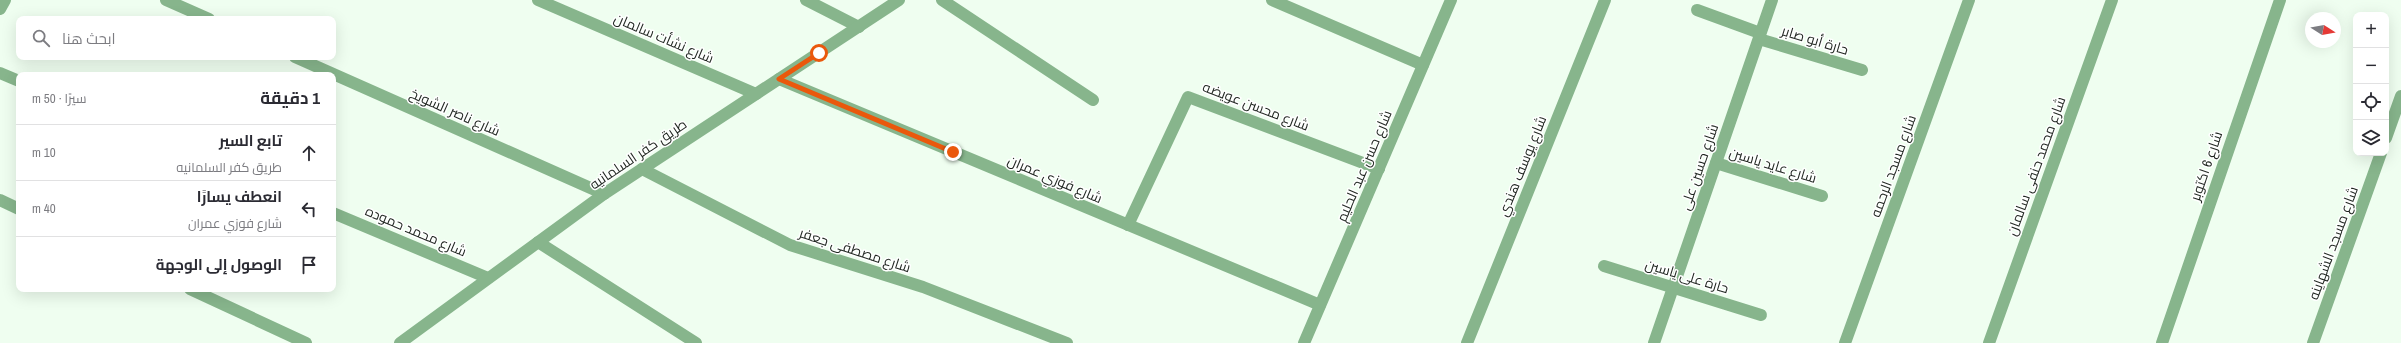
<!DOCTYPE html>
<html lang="ar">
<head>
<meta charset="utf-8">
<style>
	body { margin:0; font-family:"Archivo Narrow",Cairo,sans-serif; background:#f2f2f3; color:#2b2b33; direction:rtl }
	.controls { position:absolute; right:12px; top:12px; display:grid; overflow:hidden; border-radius:8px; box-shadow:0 4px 16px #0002 }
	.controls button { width:36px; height:36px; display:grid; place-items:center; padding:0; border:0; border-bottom:1px solid #e1e1e2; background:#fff; color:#2b2b33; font:20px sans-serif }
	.compass { position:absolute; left:2305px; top:12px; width:36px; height:36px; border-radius:50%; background:#fff; box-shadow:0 4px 16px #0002; rotate:101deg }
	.stop { position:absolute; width:12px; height:12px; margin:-9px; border:3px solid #ea580c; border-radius:50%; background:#fff }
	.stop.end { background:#ea580c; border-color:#fff; box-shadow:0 1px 4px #0008 }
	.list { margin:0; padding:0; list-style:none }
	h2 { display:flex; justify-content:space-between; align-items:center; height:52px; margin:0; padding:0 16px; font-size:17px }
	h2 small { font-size:13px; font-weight:400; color:#7c7c81 }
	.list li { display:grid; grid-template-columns:26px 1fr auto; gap:12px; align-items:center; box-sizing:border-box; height:56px; padding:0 16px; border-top:1px solid #e1e1e2 }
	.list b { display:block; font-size:15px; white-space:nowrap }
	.list p { margin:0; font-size:13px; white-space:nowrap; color:#7c7c81 }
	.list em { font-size:13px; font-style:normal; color:#7c7c81 }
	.icon { flex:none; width:22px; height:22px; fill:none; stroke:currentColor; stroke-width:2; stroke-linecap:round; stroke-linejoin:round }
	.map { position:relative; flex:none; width:2401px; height:343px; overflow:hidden; direction:ltr }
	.search { position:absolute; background:#fff; box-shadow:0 4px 16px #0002; left:16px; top:16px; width:320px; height:44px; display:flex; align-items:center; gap:10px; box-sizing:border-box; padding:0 14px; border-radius:8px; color:#7c7c81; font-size:15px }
	.panel { position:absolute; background:#fff; box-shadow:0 4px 16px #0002; left:16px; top:72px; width:320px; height:220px; border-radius:8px; direction:rtl }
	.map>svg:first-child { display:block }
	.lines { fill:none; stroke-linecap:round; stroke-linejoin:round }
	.minor { stroke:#87b58c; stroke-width:12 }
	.route { stroke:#ea580c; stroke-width:5 }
	.labels { text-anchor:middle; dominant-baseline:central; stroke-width:3; stroke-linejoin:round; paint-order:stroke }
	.street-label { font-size:14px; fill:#1e251f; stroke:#fff }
</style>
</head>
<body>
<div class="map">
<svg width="2401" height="343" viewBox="0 0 2401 343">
	<rect width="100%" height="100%" fill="#effef0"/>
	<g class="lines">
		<g class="minor">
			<path d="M 166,0 L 209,19"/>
			<path d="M 538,0 L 756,94"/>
			<path d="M 806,0 L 859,27"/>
			<path d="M 942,0 L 1093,100"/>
			<path d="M 1272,0 L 1423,65"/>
			<path d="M 0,9 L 5,0"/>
			<path d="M 1697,10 L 1760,33"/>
			<path d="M 1759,39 L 1862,70"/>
			<path d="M 295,57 L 604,194"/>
			<path d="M 0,73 L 19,81"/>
			<path d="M 779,79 L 1320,305"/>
			<path d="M 2386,138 L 2401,96"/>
			<path d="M 1716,163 L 1822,196"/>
			<path d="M 642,169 L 790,245 L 923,287 L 1067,343"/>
			<path d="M 0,200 L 19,209"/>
			<path d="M 333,213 L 488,278"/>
			<path d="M 1128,225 L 1188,97 L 1379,169"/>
			<path d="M 538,242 L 696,343"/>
			<path d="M 1604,266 L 1761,315"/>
			<path d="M 190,289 L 306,343"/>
			<path d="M 400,343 L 604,194 L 899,0"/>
			<path d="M 1304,343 L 1451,0"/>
			<path d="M 1467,343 L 1605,0"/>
			<path d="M 1654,343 L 1772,0"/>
			<path d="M 1845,343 L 1969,0"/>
			<path d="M 1989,343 L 2112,0"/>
			<path d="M 2162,343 L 2280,0"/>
			<path d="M 2313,343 L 2381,153"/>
		</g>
	</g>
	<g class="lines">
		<path class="route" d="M 819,53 L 779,79 L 953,152"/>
	</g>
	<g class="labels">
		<g class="street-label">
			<text transform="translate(664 38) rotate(23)">شارع نشأت سالمان</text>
			<text transform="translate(1815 40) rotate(17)">حارة أبو صابر</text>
			<text transform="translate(1256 106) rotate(21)">شارع محسن عويضه</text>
			<text transform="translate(455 112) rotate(24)">شارع ناصر الشويخ</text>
			<text transform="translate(638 154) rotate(-34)">طريق كفر السلمانيه</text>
			<text transform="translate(1773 165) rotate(17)">شارع عايد ياسين</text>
			<text transform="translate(1364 166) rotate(-67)">شارع حسن عبد الحليم</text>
			<text transform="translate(1522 166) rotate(-68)">شارع يوسف هندي</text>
			<text transform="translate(1893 166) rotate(-70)">شارع مسجد الرحمه</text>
			<text transform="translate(2036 166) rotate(-70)">شارع محمد حنفى سالمان</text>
			<text transform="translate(2206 166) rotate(-71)">شارع 6 اكتوبر</text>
			<text transform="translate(1699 167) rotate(-71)">شارع حسين على</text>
			<text transform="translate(1055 179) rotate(23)">شارع فوزي عمران</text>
			<text transform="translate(416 231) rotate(23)">شارع محمد حموده</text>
			<text transform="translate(2333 243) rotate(-70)">شارع مسجد الشهاينه</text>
			<text transform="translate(855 250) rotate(18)">شارع مصطفى جعفر</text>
			<text transform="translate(1687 276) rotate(17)">حارة على ياسين</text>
		</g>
	</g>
</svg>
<div class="controls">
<button>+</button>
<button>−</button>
<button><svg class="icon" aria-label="locate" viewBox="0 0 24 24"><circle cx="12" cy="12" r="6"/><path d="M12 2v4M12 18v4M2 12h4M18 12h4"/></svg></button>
<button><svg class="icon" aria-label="layers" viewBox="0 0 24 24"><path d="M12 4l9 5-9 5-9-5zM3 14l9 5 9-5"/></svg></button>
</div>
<svg class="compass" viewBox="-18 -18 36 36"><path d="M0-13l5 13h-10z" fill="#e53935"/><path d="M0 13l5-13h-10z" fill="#7c7c81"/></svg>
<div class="stop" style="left:819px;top:53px"></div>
<div class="stop end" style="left:953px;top:152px"></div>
<div class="search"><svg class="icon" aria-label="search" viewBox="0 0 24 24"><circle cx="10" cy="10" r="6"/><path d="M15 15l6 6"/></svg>ابحث هنا</div>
<section class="panel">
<h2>1 دقيقة<small>سيرًا · 50 m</small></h2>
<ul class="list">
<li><svg class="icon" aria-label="ahead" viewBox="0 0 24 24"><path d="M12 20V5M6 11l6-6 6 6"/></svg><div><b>تابع السير</b><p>طريق كفر السلمانيه</p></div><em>10 m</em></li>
<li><svg class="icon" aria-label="left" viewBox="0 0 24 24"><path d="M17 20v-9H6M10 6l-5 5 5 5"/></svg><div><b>انعطف يسارًا</b><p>شارع فوزي عمران</p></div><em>40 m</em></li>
<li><svg class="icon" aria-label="arrive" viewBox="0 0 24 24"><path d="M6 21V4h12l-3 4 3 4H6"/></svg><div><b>الوصول إلى الوجهة</b></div></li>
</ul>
</section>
</div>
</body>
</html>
